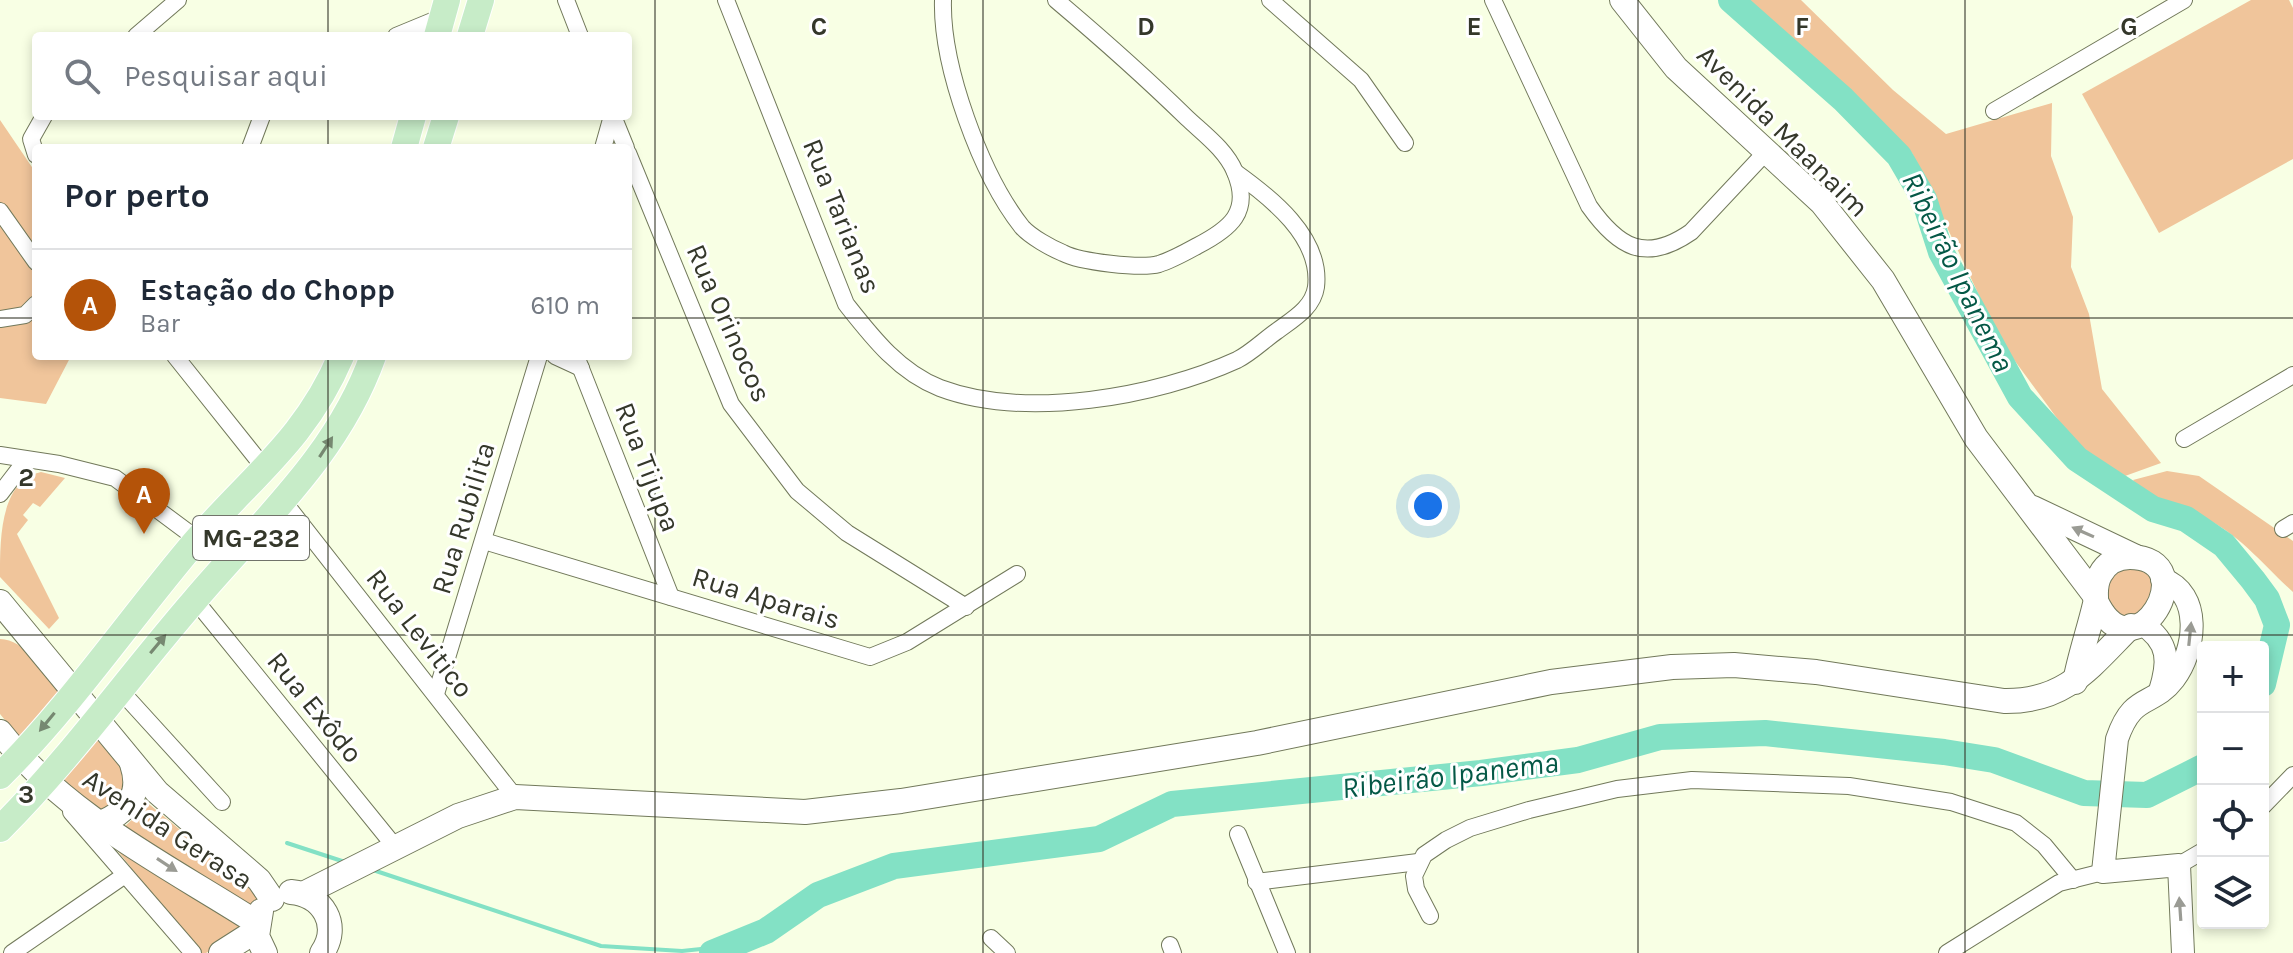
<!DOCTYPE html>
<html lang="pt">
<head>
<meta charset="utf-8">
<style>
	body { margin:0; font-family:Karla,sans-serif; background:#f6f6f7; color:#1f2937 }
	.controls { position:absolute; right:24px; bottom:24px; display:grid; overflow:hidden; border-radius:8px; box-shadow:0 4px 12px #0003 }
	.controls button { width:72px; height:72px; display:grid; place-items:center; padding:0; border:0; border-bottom:2px solid #e0e1e3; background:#fff; color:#1f2937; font:40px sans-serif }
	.you { position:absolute; left:1428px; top:506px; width:28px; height:28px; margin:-20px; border:6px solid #fff; border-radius:50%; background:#1a73e8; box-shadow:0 0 0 12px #1a73e833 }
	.badge { display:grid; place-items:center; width:52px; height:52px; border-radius:50%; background:#b45309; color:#fff; font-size:26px; font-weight:700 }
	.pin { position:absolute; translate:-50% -66px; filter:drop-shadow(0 2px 4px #0008) }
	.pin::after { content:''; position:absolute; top:42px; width:28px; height:24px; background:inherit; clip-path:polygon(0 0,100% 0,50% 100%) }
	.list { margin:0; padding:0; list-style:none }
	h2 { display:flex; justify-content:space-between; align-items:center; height:104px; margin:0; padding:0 32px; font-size:34px }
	h2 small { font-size:26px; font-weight:400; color:#747a83 }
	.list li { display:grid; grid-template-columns:52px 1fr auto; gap:24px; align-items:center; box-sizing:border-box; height:112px; padding:0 32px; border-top:2px solid #e0e1e3 }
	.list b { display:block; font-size:30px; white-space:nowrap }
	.list p { margin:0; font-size:26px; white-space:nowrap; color:#747a83 }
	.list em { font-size:26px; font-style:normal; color:#747a83 }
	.icon { flex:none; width:44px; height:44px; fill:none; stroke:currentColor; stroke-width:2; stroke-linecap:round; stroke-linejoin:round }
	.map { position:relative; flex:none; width:2293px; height:953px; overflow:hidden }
	.search { position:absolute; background:#fff; box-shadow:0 4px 12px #0003; left:32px; top:32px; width:600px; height:88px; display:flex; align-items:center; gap:20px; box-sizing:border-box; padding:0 28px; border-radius:8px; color:#747a83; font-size:30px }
	.panel { position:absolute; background:#fff; box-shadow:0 4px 12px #0003; left:32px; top:144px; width:600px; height:216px; border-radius:8px }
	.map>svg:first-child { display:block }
	.green { fill:#f0c59b }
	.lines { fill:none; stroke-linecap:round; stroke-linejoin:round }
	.stream { stroke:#83e1c5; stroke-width:4 }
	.river { stroke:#83e1c5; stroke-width:26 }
	.minor-casing { stroke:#72795b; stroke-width:18 }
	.tertiary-casing { stroke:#72795b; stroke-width:24 }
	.secondary-casing { stroke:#72795b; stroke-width:26 }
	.primary-casing { stroke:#fff; stroke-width:28 }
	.minor { stroke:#fff; stroke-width:16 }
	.tertiary { stroke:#fff; stroke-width:22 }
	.secondary { stroke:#fff; stroke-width:24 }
	.primary { stroke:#c7ecc8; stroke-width:26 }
	.oneway { fill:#768871 }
	.oneway2 { fill:#9a9b94 }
	.grid { fill:none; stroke:#34372a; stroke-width:2; stroke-opacity:0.55 }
	.labels { text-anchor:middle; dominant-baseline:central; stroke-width:6; stroke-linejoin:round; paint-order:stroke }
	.shield { fill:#fff; stroke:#71736a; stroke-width:2 }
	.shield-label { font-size:26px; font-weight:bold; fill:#34372a }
	.street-label { font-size:28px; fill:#34372a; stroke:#fff }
	.water-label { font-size:30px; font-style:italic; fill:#045846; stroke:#fff }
	.grid-label { font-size:26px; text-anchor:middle; font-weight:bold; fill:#34372a; stroke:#fff; stroke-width:6; stroke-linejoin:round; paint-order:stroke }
</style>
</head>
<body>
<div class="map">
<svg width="2293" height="953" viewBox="0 0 2293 953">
	<rect width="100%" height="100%" fill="#f8ffe4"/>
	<g class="green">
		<path d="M 1746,0 L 1801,0 L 1893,90 L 1946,134 L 2052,103 L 2051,156 L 2073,217 L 2071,267 L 2089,314 L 2102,389 L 2161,463 L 2125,476 L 2076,444 L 2001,342 L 1912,153 Z"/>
		<path d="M 2251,0 L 2289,0 L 2293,8 L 2293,159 L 2159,233 L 2082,94 Z"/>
		<path d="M 0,120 L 36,173 L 36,356 L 71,356 L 46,404 L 0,398 Z"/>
		<path d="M 2167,471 L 2199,476 L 2293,541 L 2293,592 C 2265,567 2238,532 2202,517 C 2176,506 2149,505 2133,480 Z"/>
		<path d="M 41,472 L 65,478 L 40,507 L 33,503 L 23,515 L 28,520 L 17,534 L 59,618 L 49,629 L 0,577 C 0,538 0,481 41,472 Z"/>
		<path d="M 2139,562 L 2158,583 L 2143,616 L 2115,616 L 2101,583 L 2105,574 Z"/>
		<path d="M 0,639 C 25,639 44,673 60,691 L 19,737 L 0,714 Z"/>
		<path d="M 97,740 L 122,767 L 128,783 L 109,809 L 96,809 L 61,783 Z"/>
		<path d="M 143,799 L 273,907 L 259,916 L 123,828 L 135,817 Z"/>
		<path d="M 101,830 L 246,928 L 206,953 L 199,953 Z"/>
	</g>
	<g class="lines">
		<g class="stream">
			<path d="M 287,843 L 345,862"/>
			<path d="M 373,870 L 601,946 L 682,951 L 720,947"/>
		</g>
		<g class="river">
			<path d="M 1731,0 L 1843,99 L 1899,156 L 1924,199 L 1941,252 L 2020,397 L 2077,459 L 2153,509 L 2186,519 L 2224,545 L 2253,580 L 2267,599 L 2277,625 L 2263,684"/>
			<path d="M 712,953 L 766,931 L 818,895 L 894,866 L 1099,839 L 1172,804 L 1481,773 L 1578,760 L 1660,737 L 1765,733 L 1944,752 L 1994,760 L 2084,793 L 2147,795 L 2203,767"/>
		</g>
		<g class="minor-casing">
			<g id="minor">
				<path d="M 566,0 L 580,36"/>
				<path d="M 726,0 L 846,304 C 872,337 899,372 940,388 C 1025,420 1156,397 1237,360 C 1251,353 1264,340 1277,331 C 1293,319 1313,308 1316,287 C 1322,237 1270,197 1235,172"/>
				<path d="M 943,0 C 941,66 981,175 1022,227 C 1031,237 1051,248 1063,253 C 1080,262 1141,269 1159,264 C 1172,260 1186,252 1197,246 C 1230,229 1252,212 1235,172 C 1226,150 1204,134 1187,118 C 1145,77 1101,38 1056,0"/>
				<path d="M 1270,0 L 1361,80 L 1405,143"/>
				<path d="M 1493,0 L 1589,206 C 1618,247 1645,264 1691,232 L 1766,152"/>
				<path d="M 136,36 L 178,0"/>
				<path d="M 396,36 L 442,17"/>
				<path d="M 1994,111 L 2184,0"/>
				<path d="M 613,116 L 626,148"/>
				<path d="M 250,148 L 262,116"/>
				<path d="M 603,148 L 612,116"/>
				<path d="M 628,153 L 731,404 L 797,491 L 847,533 L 966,607"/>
				<path d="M 36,155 L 31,139 L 44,116"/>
				<path d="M 0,211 L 36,262"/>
				<path d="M 0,319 L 25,315 L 36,304"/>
				<path d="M 175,356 L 266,470"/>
				<path d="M 555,356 L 581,368"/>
				<path d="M 576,356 L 671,597"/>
				<path d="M 2184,439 L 2293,375"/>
				<path d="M 0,455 L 59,464 L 115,478 L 197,539"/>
				<path d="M 0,494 L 26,460"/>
				<path d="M 284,502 L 515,797"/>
				<path d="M 2283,529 L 2293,523"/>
				<path d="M 484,541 L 870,657 L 907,642 L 1017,574"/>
				<path d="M 195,600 L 396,848"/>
				<path d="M 120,690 L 222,802"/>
				<path d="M 436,694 L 539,356"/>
				<path d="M 2263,806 L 2293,775"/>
				<path d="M 71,812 L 193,953"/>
				<path d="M 1238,834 L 1287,953"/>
				<path d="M 2179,865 L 2203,851"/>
				<path d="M 1256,882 L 1418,862"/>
				<path d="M 1430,916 L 1416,889 L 1414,876 L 1424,855 L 1446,840 L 1470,828 L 1529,810 L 1617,789 L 1692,780 L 1849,786 L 1951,802 L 2016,823 L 2044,845 L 2073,880"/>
				<path d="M 991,938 L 1007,953"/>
				<path d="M 1170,945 L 1173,953"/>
				<path d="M 12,953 L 125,875"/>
				<path d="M 1947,953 L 2059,883 L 2103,872"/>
			</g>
		</g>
		<g class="tertiary-casing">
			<g id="tertiary">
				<path d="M 2162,579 C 2203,593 2196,650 2174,679 C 2152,708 2133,692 2117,739 L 2103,872 L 2179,865 L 2183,953"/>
				<path d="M 2142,624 C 2170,642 2169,662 2160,691"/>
			</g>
		</g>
		<g class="secondary-casing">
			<g id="secondary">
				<path d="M 1622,0 L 1676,68 L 1822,203 L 1883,280 L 1976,438 L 2096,597"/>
				<path d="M 2033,508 L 2136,557"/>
				<path d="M 0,602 L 157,792 L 259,880 L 272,899"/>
				<path d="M 2075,682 C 2080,655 2089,630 2095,604 C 2097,594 2094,585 2100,575 C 2106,563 2117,557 2130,557 C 2207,558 2134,682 2096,601"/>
				<path d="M 0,732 C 66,816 168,866 257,923"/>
				<path d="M 101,823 C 129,811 142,794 132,764"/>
				<path d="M 291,892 C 323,895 341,925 322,953"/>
				<path d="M 303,894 L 458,816 L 515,797 L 805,812 L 901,801 L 1257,743 L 1551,682 L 1672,667 L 1734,665 L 1816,672 L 2004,701 C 2066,702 2090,667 2131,626"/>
				<path d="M 261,911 L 257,936 L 265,953"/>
				<path d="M 221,953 L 257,930"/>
			</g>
		</g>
		<g class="primary-casing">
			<g id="primary">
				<path d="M 437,36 L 447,0"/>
				<path d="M 470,36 L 481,0"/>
				<path d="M 404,148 L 413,116"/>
				<path d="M 436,148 L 446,116"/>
				<path d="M 0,776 C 70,707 131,617 195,542 C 251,477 306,439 341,356"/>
				<path d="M 0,829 C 71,758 129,676 194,601 C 260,523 338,455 373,356"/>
			</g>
		</g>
		<use href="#minor" class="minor"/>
		<use href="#tertiary" class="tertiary"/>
		<use href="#secondary" class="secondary"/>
		<use href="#primary" class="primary"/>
	</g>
	<defs><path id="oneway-solid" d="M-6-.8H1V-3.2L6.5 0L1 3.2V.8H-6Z" transform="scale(2)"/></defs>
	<g class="oneway">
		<use href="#oneway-solid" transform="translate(326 447) rotate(-57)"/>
		<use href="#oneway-solid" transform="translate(158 644) rotate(-50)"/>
		<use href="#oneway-solid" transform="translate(47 722) rotate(129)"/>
	</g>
	<g class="oneway2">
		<use href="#oneway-solid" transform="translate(2083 532) rotate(-156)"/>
		<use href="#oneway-solid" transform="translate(2190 634) rotate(-84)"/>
		<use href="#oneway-solid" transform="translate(167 865) rotate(33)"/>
		<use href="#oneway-solid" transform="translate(2180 909) rotate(-94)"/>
	</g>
	<path class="grid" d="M 328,0 L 328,36M 655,0 L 655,953M 983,0 L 983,953M 1310,0 L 1310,953M 1638,0 L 1638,953M 1965,0 L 1965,953M 328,116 L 328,148M 0,318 L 36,318M 628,318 L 2293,318M 328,356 L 328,953M 0,635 L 2293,635"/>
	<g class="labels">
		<rect class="shield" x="193" y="516" width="116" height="44" rx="6"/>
		<g class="shield-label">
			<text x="251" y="538">MG-232</text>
		</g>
		<g class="street-label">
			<text transform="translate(1783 131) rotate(45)">Avenida Maanaim</text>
			<text transform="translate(842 216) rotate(68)">Rua Tarianas</text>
			<text transform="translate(729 323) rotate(66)">Rua Orinocos</text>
			<text transform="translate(648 467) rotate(69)">Rua Tijupa</text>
			<text transform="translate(463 518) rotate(-73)">Rua Rubilita</text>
			<text transform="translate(766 598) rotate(17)">Rua Aparais</text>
			<text transform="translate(420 633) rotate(52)">Rua Levitico</text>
			<text transform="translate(315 707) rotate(51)">Rua Exôdo</text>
			<text transform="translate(168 829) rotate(33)">Avenida Gerasa</text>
		</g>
		<g class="water-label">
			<text transform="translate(1958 272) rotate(64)">Ribeirão Ipanema</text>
			<text transform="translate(1450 775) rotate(-7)">Ribeirão Ipanema</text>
		</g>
	</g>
	<g class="grid-label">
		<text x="819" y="35">C</text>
		<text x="1146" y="35">D</text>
		<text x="1474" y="35">E</text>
		<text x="1802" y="35">F</text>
		<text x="2129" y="35">G</text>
		<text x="26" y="486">2</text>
		<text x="26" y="803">3</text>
	</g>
</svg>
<div class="controls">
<button>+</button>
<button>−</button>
<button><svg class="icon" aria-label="locate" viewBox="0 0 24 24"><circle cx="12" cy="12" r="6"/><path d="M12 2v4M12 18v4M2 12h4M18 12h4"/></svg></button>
<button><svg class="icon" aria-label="layers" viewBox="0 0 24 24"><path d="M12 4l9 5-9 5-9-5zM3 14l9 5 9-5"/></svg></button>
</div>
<div class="you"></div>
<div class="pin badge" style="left:144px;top:534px">A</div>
<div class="search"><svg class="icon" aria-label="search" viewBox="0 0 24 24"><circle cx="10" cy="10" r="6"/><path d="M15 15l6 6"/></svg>Pesquisar aqui</div>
<section class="panel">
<h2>Por perto<small></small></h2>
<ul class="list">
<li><span class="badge">A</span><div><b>Estação do Chopp</b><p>Bar</p></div><em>610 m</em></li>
</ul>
</section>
</div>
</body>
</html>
